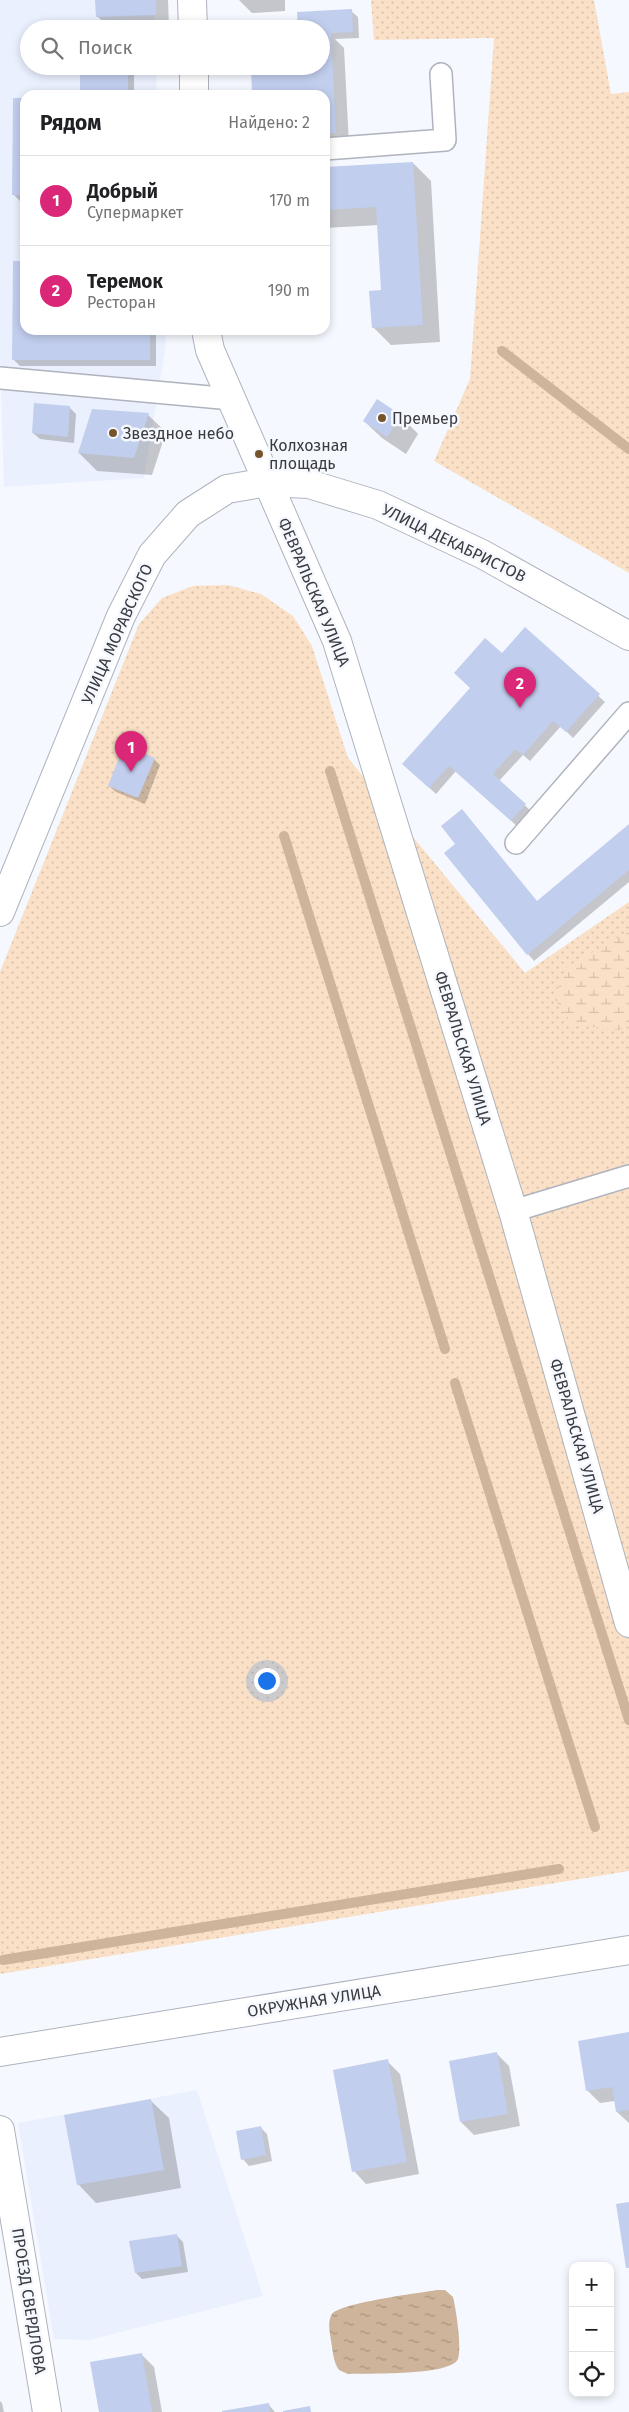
<!DOCTYPE html>
<html lang="ru">
<head>
<meta charset="utf-8">
<style>
	body { margin:0; font-family:"Fira Sans",sans-serif; background:#f6f6f6; color:#202124 }
	.controls { position:absolute; right:15px; bottom:15px; display:grid; overflow:hidden; border-radius:10px; box-shadow:0 2px 8px #0003 }
	.controls button { width:45px; height:45px; display:grid; place-items:center; padding:0; border:0; border-bottom:1px solid #e0e0e0; background:#fff; color:#202124; font:25px sans-serif }
	.you { position:absolute; left:266px; top:1680px; width:18px; height:18px; margin:-12px; border:4px solid #fff; border-radius:50%; background:#1a73e8; box-shadow:0 0 0 8px #1a73e833 }
	.badge { display:grid; place-items:center; width:32px; height:32px; border-radius:50%; background:#db2777; color:#fff; font-size:16px; font-weight:700 }
	.pin { position:absolute; translate:-50% -41px; filter:drop-shadow(0 1px 2px #0008) }
	.pin::after { content:''; position:absolute; top:26px; width:18px; height:15px; background:inherit; clip-path:polygon(0 0,100% 0,50% 100%) }
	.list { margin:0; padding:0; list-style:none }
	h2 { display:flex; justify-content:space-between; align-items:center; height:65px; margin:0; padding:0 20px; font-size:21px }
	h2 small { font-size:16px; font-weight:400; color:#757577 }
	.list li { display:grid; grid-template-columns:32px 1fr auto; gap:15px; align-items:center; box-sizing:border-box; height:90px; padding:0 20px; border-top:1px solid #e0e0e0 }
	.list b { display:block; font-size:19px; white-space:nowrap }
	.list p { margin:0; font-size:16px; white-space:nowrap; color:#757577 }
	.list em { font-size:16px; font-style:normal; color:#757577 }
	.icon { flex:none; width:28px; height:28px; fill:none; stroke:currentColor; stroke-width:2; stroke-linecap:round; stroke-linejoin:round }
	.map { position:relative; flex:none; width:629px; height:2412px; overflow:hidden }
	.search { position:absolute; background:#fff; box-shadow:0 2px 8px #0003; left:20px; top:20px; width:310px; height:55px; display:flex; align-items:center; gap:12px; box-sizing:border-box; padding:0 18px; border-radius:28px; color:#757577; font-size:19px }
	.panel { position:absolute; background:#fff; box-shadow:0 2px 8px #0003; left:20px; top:90px; width:310px; height:245px; border-radius:15px }
	.map>svg:first-child { display:block }
	.built { fill:#eaf0fe }
	.grass { fill:url(#grass-dots) }
	.wetland { fill:url(#wetland-marsh) }
	.water { fill:url(#water-ripples) }
	.shadow { fill:#0003 }
	.lines { fill:none; stroke-linecap:round; stroke-linejoin:round }
	.stream { stroke:#cdb49a; stroke-width:10 }
	.building { fill:#c1ceed }
	.service-casing { stroke:#aeb3bd; stroke-width:24 }
	.minor-casing { stroke:#aeb3bd; stroke-width:30 }
	.tertiary-casing { stroke:#aeb3bd; stroke-width:30 }
	.secondary-casing { stroke:#aeb3bd; stroke-width:30 }
	.service { stroke:#fff; stroke-width:21 }
	.minor { stroke:#fff; stroke-width:28 }
	.tertiary { stroke:#fff; stroke-width:28 }
	.secondary { stroke:#fff; stroke-width:28 }
	.poi-dot { fill:#77532c; stroke:#f5f8fe; stroke-width:2 }
	.labels { text-anchor:middle; dominant-baseline:central; stroke-width:5; stroke-linejoin:round; paint-order:stroke }
	.poi-label { font-size:16px; fill:#393b3f; stroke:#f5f8fe; text-anchor:start }
	.street-label { font-size:16px; fill:#393b3f; stroke:#f5f8fe }
</style>
</head>
<body>
<div class="map">
<svg width="629" height="2412" viewBox="0 0 629 2412">
	<defs>
		<pattern id="grass-dots" width="8" height="8" patternUnits="userSpaceOnUse" patternTransform="scale(1.25)"><rect width="8" height="8" fill="#fae0c6"/><path d="M2 2h.1M6 6h.1" fill="none" stroke="#d7c1ab" stroke-width="1.8" stroke-linecap="round"/></pattern>
		<pattern id="wetland-marsh" width="20" height="14" patternUnits="userSpaceOnUse" patternTransform="scale(1.25)"><rect width="20" height="14" fill="#fae0c6"/><path d="M1 5h8M5 5V1M11 12h8M15 12V8" fill="none" stroke="#d7c1ab"/></pattern>
		<pattern id="water-ripples" width="26" height="14" patternUnits="userSpaceOnUse" patternTransform="scale(1.25)"><rect width="26" height="14" fill="#cdb49a"/><path d="M2 4q2-2 4 0t4 0M15 11q2-2 4 0t4 0" fill="none" stroke="#a7947f"/></pattern>
	</defs>
	<rect width="100%" height="100%" fill="#f5f8fe"/>
	<g class="built">
		<path d="M 0,0 L 154,0 L 155,29 L 29,29 L 29,66 L 156,66 L 157,95 L 25,95 L 25,330 L 165,330 L 166,344 L 144,478 L 4,487 L 0,358 Z"/>
		<path d="M 197,2090 L 263,2296 L 89,2340 L 54,2339 L 18,2123 Z"/>
	</g>
	<g class="grass">
		<path d="M 371,0 L 594,0 L 611,94 L 629,92 L 629,573 L 434,461 L 470,379 L 494,38 L 374,40 Z"/>
		<path d="M 228,585 L 261,594 L 293,616 L 312,646 L 348,758 L 525,973 L 629,902 L 629,1871 L 0,1974 L 0,972 L 139,624 L 162,598 L 193,586 Z"/>
	</g>
	<path class="wetland" d="M 629,931 L 629,1026 L 620,1030 L 573,1025 L 554,998 L 567,967 Z"/>
	<path class="water" d="M 437,2290 L 445,2290 L 453,2297 C 456,2309 462,2348 458,2359 C 451,2376 367,2373 348,2374 L 339,2370 C 333,2362 333,2351 331,2341 C 330,2332 327,2322 332,2314 C 340,2303 419,2293 437,2290 Z"/>
	<g class="shadow">
		<path d="M 97,0 L 168,0 L 169,27 L 110,29 L 97,16 Z"/>
		<path d="M 239,0 L 285,0 L 285,11 L 252,13 Z"/>
		<path d="M 351,11 L 358,17 L 359,38 L 335,39 L 344,48 L 349,145 L 325,146 L 325,95 L 253,95 L 321,66 L 321,29 Z"/>
		<path d="M 128,68 L 134,74 L 134,95 L 81,95 Z"/>
		<path d="M 25,99 L 25,201 L 20,201 L 14,195 Z"/>
		<path d="M 413,163 L 431,181 L 440,342 L 391,345 L 373,327 L 383,291 L 379,225 L 325,228 L 325,168 Z"/>
		<path d="M 25,262 L 25,330 L 156,330 L 156,366 L 20,366 L 13,359 Z"/>
		<path d="M 377,401 L 401,416 L 418,434 L 406,454 L 382,438 L 364,421 Z"/>
		<path d="M 70,408 L 76,414 L 74,443 L 40,439 L 33,433 Z"/>
		<path d="M 148,415 L 166,432 L 152,475 L 97,471 L 79,453 Z"/>
		<path d="M 525,629 L 605,702 L 573,738 L 561,726 L 530,761 L 523,755 L 499,781 L 532,812 L 518,827 L 456,771 L 436,794 L 410,770 L 502,654 Z"/>
		<path d="M 154,759 L 160,765 L 145,804 L 116,792 L 109,786 Z"/>
		<path d="M 629,825 L 629,882 L 534,961 L 528,954 L 538,902 Z"/>
		<path d="M 629,2033 L 629,2123 L 617,2112 L 615,2101 L 600,2103 L 587,2090 Z"/>
		<path d="M 496,2053 L 509,2066 L 520,2126 L 474,2135 L 461,2122 Z"/>
		<path d="M 387,2061 L 400,2074 L 419,2174 L 366,2184 L 354,2171 Z"/>
		<path d="M 151,2101 L 169,2118 L 181,2188 L 96,2203 L 79,2185 L 66,2116 Z"/>
		<path d="M 260,2127 L 267,2134 L 272,2161 L 249,2166 L 243,2159 Z"/>
		<path d="M 176,2235 L 183,2242 L 188,2272 L 142,2279 L 136,2273 Z"/>
		<path d="M 141,2354 L 154,2367 L 162,2412 L 100,2412 Z"/>
		<path d="M 0,2401 L 2,2403 L 4,2412 L 0,2412 Z"/>
		<path d="M 268,2404 L 275,2412 L 224,2412 Z"/>
	</g>
	<g class="lines">
		<g class="stream">
			<path d="M 502,351 L 629,449"/>
			<path d="M 330,771 L 629,1720"/>
			<path d="M 284,836 L 445,1349"/>
			<path d="M 455,1383 L 595,1827"/>
			<path d="M 3,1960 L 559,1869"/>
		</g>
	</g>
	<g class="building">
		<path d="M 95,0 L 156,0 L 156,15 L 96,17 Z"/>
		<path d="M 352,9 L 353,32 L 331,33 L 336,133 L 325,133 L 325,95 L 252,95 L 251,66 L 321,66 L 321,29 L 298,29 L 297,12 Z"/>
		<path d="M 131,21 L 147,21 L 147,29 L 132,29 Z"/>
		<rect x="80" y="66" width="48" height="29"/>
		<path d="M 13,98 L 25,98 L 25,195 L 12,195 Z"/>
		<path d="M 413,162 L 423,325 L 372,328 L 369,291 L 381,290 L 376,207 L 325,210 L 325,167 Z"/>
		<path d="M 13,261 L 25,261 L 25,330 L 150,330 L 150,360 L 12,360 Z"/>
		<path d="M 377,399 L 401,415 L 387,437 L 363,421 Z"/>
		<path d="M 34,403 L 70,406 L 68,437 L 32,433 Z"/>
		<path d="M 92,409 L 149,413 L 134,458 L 78,453 Z"/>
		<path d="M 525,627 L 600,694 L 566,732 L 553,721 L 523,755 L 515,749 L 493,774 L 526,804 L 511,821 L 449,766 L 429,788 L 402,764 L 470,688 L 454,673 L 485,638 L 502,653 Z"/>
		<path d="M 124,745 L 155,758 L 138,798 L 108,786 Z"/>
		<path d="M 462,809 L 537,901 L 629,824 L 629,870 L 527,955 L 444,853 L 455,844 L 441,826 Z"/>
		<path d="M 629,2032 L 629,2110 L 616,2112 L 612,2087 L 586,2091 L 578,2041 Z"/>
		<path d="M 497,2052 L 508,2114 L 460,2122 L 449,2061 Z"/>
		<path d="M 388,2059 L 407,2162 L 352,2172 L 333,2070 Z"/>
		<path d="M 151,2099 L 164,2170 L 77,2185 L 64,2115 Z"/>
		<path d="M 261,2126 L 266,2155 L 241,2160 L 236,2131 Z"/>
		<path d="M 629,2202 L 629,2268 L 626,2268 L 616,2204 Z"/>
		<path d="M 177,2234 L 182,2266 L 135,2273 L 129,2241 Z"/>
		<path d="M 142,2353 L 152,2412 L 99,2412 L 90,2362 Z"/>
		<path d="M 269,2403 L 270,2412 L 222,2412 L 222,2411 Z"/>
		<path d="M 310,2406 L 311,2412 L 283,2412 L 283,2411 Z"/>
	</g>
	<g class="lines">
		<g class="service-casing">
			<g id="service">
				<path d="M 325,149 L 445,140 L 441,74"/>
				<path d="M 0,378 L 232,399"/>
				<path d="M 516,843 L 629,713"/>
				<path d="M 513,1211 L 629,1176"/>
			</g>
		</g>
		<g class="minor-casing">
			<g id="minor">
				<path d="M 192,0 L 193,29"/>
				<path d="M 194,66 L 194,95"/>
				<path d="M 206,330 L 210,350 L 337,641 L 513,1211 L 629,1623"/>
				<path d="M 0,2130 L 47,2412"/>
			</g>
		</g>
		<g class="tertiary-casing">
			<path id="tertiary" d="M 0,912 L 121,616 L 152,555 L 188,514 L 227,489 L 267,482 L 309,484 L 378,505 L 482,554 L 629,636"/>
		</g>
		<g class="secondary-casing">
			<path id="secondary" d="M 0,2052 L 629,1950"/>
		</g>
		<use href="#service" class="service"/>
		<use href="#minor" class="minor"/>
		<use href="#tertiary" class="tertiary"/>
		<use href="#secondary" class="secondary"/>
	</g>
	<g class="poi-dot">
		<circle cx="382" cy="418" r="5"/>
		<circle cx="113" cy="433" r="5"/>
		<circle cx="259" cy="454" r="5"/>
	</g>
	<g class="labels">
		<g class="poi-label">
			<text x="392" y="418">Премьер</text>
			<text x="123" y="433">Звездное небо</text>
			<text x="269" y="445">Колхозная<tspan x="269" dy="18">площадь</tspan></text>
		</g>
		<g class="street-label">
			<text transform="translate(454 543) rotate(26)">УЛИЦА ДЕКАБРИСТОВ</text>
			<text transform="translate(314 592) rotate(67)">ФЕВРАЛЬСКАЯ УЛИЦА</text>
			<text transform="translate(117 634) rotate(-66)">УЛИЦА МОРАВСКОГО</text>
			<text transform="translate(463 1048) rotate(73)">ФЕВРАЛЬСКАЯ УЛИЦА</text>
			<text transform="translate(577 1436) rotate(74)">ФЕВРАЛЬСКАЯ УЛИЦА</text>
			<text transform="translate(314 2001) rotate(-9)">ОКРУЖНАЯ УЛИЦА</text>
			<text transform="translate(29 2301) rotate(81)">ПРОЕЗД СВЕРДЛОВА</text>
		</g>
	</g>
</svg>
<div class="controls">
<button>+</button>
<button>−</button>
<button><svg class="icon" aria-label="locate" viewBox="0 0 24 24"><circle cx="12" cy="12" r="6"/><path d="M12 2v4M12 18v4M2 12h4M18 12h4"/></svg></button>
</div>
<div class="you"></div>
<div class="pin badge" style="left:131px;top:772px">1</div>
<div class="pin badge" style="left:520px;top:708px">2</div>
<div class="search"><svg class="icon" aria-label="search" viewBox="0 0 24 24"><circle cx="10" cy="10" r="6"/><path d="M15 15l6 6"/></svg>Поиск</div>
<section class="panel">
<h2>Рядом<small>Найдено: 2</small></h2>
<ul class="list">
<li><span class="badge">1</span><div><b>Добрый</b><p>Супермаркет</p></div><em>170 m</em></li>
<li><span class="badge">2</span><div><b>Теремок</b><p>Ресторан</p></div><em>190 m</em></li>
</ul>
</section>
</div>
</body>
</html>
